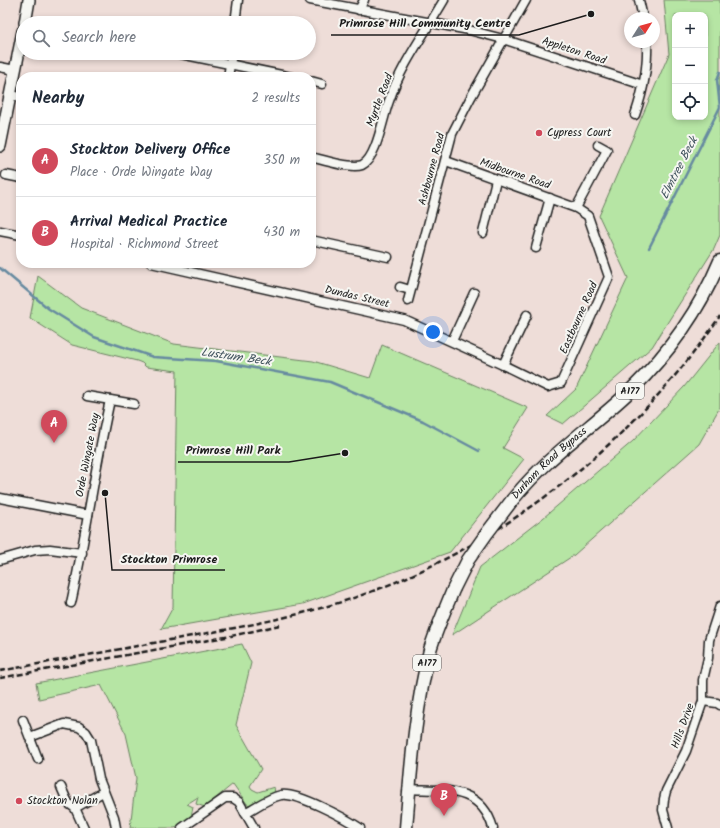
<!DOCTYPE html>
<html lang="en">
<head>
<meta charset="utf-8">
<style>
	body { margin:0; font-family:Kalam,sans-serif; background:#f6f6f7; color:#1f2937 }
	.controls { position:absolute; right:12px; top:12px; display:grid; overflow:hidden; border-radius:8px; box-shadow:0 2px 6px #0003 }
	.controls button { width:36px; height:36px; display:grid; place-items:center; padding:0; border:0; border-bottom:1px solid #e0e1e3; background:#fff; color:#1f2937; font:20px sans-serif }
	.compass { position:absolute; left:624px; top:12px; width:36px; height:36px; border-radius:50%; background:#fff; box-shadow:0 2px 6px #0003; rotate:53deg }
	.you { position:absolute; left:433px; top:332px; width:14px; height:14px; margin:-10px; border:3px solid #fff; border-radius:50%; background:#1a73e8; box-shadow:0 0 0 6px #1a73e833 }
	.badge { display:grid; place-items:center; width:26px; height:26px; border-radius:50%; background:#d1495b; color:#fff; font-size:13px; font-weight:700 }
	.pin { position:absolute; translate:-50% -33px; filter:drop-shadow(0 1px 2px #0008) }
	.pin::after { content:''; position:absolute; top:21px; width:14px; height:12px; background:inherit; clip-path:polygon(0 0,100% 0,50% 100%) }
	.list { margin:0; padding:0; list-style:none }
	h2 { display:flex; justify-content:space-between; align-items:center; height:52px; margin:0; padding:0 16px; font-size:17px }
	h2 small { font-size:13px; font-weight:400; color:#747a83 }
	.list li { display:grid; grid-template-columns:26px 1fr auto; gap:12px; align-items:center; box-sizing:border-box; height:72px; padding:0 16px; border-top:1px solid #e0e1e3 }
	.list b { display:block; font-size:15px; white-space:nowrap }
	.list p { margin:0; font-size:13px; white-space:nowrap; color:#747a83 }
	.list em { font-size:13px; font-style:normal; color:#747a83 }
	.icon { flex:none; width:22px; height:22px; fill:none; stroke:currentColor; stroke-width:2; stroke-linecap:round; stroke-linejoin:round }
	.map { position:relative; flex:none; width:720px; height:828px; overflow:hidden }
	.search { position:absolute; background:#fff; box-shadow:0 2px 6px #0003; left:16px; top:16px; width:300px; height:44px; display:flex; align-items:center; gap:10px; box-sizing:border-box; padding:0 14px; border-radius:22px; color:#747a83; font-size:15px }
	.panel { position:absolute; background:#fff; box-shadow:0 2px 6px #0003; left:16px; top:72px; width:300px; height:196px; border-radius:16px }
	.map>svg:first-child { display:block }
	.green { fill:#b6e5a4; stroke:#698060; fill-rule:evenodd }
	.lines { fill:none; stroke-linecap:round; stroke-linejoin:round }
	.stream { stroke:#668aa0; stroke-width:2.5 }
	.street-casing { stroke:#1c1c1c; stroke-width:11 }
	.secondary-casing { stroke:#1c1c1c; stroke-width:14 }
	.primary-casing { stroke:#1c1c1c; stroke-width:15 }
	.street { stroke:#f6f6f2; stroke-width:8 }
	.secondary { stroke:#f6f6f2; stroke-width:11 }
	.primary { stroke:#f6f6f2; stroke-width:12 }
	.rail { stroke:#1c1c1c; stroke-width:2.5; stroke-dasharray:6 3; stroke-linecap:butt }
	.primary-bridge-casing { stroke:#1c1c1c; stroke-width:15; stroke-linecap:butt }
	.primary-bridge { stroke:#f6f6f2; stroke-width:12 }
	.poi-dot { fill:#d1495b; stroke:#f6f6f2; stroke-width:1.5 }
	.labels { text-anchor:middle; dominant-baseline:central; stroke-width:4; stroke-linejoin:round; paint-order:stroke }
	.shield { fill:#f6f6f2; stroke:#5d5d5c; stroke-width:1 }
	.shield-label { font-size:10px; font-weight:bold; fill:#1c1c1c }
	.street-label { font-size:11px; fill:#1c1c1c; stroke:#f6f6f2 }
	.poi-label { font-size:11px; fill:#1c1c1c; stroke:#f6f6f2; text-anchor:start }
	.water-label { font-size:12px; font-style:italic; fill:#41535e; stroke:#f6f6f2 }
	.leader { fill:none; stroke:#1c1c1c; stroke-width:1.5 }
	.callout-dot { fill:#1c1c1c; stroke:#f6f6f2; stroke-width:1.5 }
	.callout-label { font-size:12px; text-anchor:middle; font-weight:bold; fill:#1c1c1c; stroke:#f6f6f2; stroke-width:4; stroke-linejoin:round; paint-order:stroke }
</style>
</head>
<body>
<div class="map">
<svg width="720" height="828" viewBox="0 0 720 828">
	<rect width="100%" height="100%" fill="#eeddd8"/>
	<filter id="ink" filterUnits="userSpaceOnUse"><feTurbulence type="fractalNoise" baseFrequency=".025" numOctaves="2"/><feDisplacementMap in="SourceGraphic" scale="8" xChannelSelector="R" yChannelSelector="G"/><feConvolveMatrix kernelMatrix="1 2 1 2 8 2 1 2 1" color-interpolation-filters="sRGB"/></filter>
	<g filter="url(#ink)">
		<g class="green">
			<path d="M 664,0 L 720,0 L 720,235 L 714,249 L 652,347 L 563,424 L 547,416 L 576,389 L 628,278 L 599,216 L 669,54 ZM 675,15 L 705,15 L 705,117 L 675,117 Z"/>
			<path d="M 38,276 L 81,308 L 174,344 L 313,361 L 370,378 L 382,345 L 528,408 L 503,448 L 524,459 L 450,552 L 303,604 L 161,629 L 173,607 L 177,371 L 146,367 L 142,363 L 137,361 L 72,345 L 30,318 Z"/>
			<path d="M 720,342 L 720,407 L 699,444 L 574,555 L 452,635 L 480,567 L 543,518 L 633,441 L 684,387 Z"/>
			<path d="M 242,644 L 251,663 L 236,725 L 261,769 L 250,786 L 252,789 L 258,792 L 274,787 L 275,793 L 250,805 L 247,804 L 233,784 L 205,807 L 196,804 L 198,797 L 187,804 L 193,807 L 191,817 L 175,828 L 130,828 L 136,778 L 126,734 L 101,685 L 39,699 L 36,683 Z"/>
		</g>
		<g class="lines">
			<g class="stream">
				<path d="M 649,248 L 720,107 L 717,80 L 720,72"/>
				<path d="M 0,268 L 49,309 L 94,337 L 153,357 L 216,361 L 330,382 L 423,421 L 479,451"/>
			</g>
			<g class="street-casing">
				<g id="street">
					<path d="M 310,0 L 469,30 L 503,39 L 643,85"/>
					<path d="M 639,0 L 643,18"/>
					<path d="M 359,10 L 364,0"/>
					<path d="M 235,23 L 238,0"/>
					<path d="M 176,53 L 291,77"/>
					<path d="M 0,67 L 15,70"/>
					<path d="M 228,77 L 232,53"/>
					<path d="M 311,81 L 322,84"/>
					<path d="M 10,95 L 21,97"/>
					<path d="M 635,115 C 643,92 648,67 647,42"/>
					<path d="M 311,157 C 323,160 351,169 362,165 C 377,158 383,116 389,101 C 401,65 425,33 444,0"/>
					<path d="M 6,175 L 21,178"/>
					<path d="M 576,208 L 607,150 L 598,145"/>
					<path d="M 0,231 L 21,235"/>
					<path d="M 483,233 L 496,180"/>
					<path d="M 311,240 L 388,257"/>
					<path d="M 536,248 L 550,198"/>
					<path d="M 151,263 L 404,320 L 503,365 L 548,387 L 561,383 L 609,277 L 588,216 L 576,208 L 446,161"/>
					<path d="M 400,287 L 410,290"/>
					<path d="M 408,301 L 452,134 L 471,97 L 526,0"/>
					<path d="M 452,341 L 474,293"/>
					<path d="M 503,365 L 527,315"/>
					<path d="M 87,396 L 134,404"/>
					<path d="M 0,498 L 88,515"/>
					<path d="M 0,560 L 35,550 L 50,549 L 82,553"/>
					<path d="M 71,603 C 86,536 95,467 110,400"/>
					<path d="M 703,701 L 717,703 L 720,705"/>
					<path d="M 23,720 L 38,759"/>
					<path d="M 30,737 L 64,724 L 79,727 L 86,732 L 91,740 L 99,779 L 114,817 L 116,828"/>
					<path d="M 61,787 L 68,803 L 75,808 L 84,828"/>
					<path d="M 409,789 C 445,791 481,786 493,828"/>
					<path d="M 75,808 L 103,792"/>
					<path d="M 245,813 C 256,807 268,798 281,795 C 297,792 345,818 360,828"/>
					<path d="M 182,828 L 225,798 L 233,798 L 239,802 L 254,828"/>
					<path d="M 668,828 L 663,810 L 664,799 L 666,791 L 686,751 L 703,701 L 703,680 L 708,658 L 709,640 L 720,606"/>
				</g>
			</g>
			<g class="secondary-casing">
				<g id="secondary">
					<path d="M 25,23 L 29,0"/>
					<path d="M 0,146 L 23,31"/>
				</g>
			</g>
			<g class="primary-casing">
				<g id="primary">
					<path id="s1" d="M 513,499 C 524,486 535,474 548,462 C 575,437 605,415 631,390 C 669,353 700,309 720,261"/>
					<path d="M 406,828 C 411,768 415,708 430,650 C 436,630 445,610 453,590"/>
				</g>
			</g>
			<use href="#street" class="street"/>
			<use href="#secondary" class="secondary"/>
			<use href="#primary" class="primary"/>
			<g class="rail">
				<path d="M 0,671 C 60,660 121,649 181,638 C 230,629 280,620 328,606 C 483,561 630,450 720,316"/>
				<path d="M 0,678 L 231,636 L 280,625"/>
			</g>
			<g class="primary-bridge-casing">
				<path id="primary-bridge" d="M 453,590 L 468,560 L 487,533 L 513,499"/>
			</g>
			<use href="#primary-bridge" class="primary-bridge"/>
		</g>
	</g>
	<g class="poi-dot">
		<circle cx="539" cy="133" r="4"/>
		<circle cx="19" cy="801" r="4"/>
	</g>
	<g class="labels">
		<g class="shield">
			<rect x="616" y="383" width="28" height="16" rx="3"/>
			<rect x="413" y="655" width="28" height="16" rx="3"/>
		</g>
		<g class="shield-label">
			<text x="630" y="391">A177</text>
			<text x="427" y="663">A177</text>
		</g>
		<g class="street-label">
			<text transform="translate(574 51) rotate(18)">Appleton Road</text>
			<text transform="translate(380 100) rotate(-69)">Myrtle Road</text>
			<text transform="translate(432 169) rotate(-75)">Ashbourne Road</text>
			<text transform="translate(515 174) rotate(19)">Midbourne Road</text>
			<text transform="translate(357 297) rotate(13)">Dundas Street</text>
			<text transform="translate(579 318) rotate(-66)">Eastbourne Road</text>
			<text transform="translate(88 455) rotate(-79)">Orde Wingate Way</text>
			<text stroke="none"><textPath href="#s1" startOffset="51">Durham Road Bypass</textPath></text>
			<text transform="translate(683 726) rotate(-70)">Hills Drive</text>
		</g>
		<g class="poi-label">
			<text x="547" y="133">Cypress Court</text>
			<text x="27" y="801">Stockton Nolan</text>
		</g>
		<g class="water-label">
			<text transform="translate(679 168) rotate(-63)">Elmtree Beck</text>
			<text transform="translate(236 357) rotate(8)">Lustrum Beck</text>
		</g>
	</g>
	<path class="leader" d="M591 14L519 35H331M345 453L289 462H178M105 493L112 570H225"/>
	<g class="callout-dot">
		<circle cx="591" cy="14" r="4"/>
		<circle cx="345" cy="453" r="4"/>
		<circle cx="105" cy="493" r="4"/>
	</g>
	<g class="callout-label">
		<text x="425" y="27">Primrose Hill Community Centre</text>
		<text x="233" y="454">Primrose Hill Park</text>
		<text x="169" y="563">Stockton Primrose</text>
	</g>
</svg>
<div class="controls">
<button>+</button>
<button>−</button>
<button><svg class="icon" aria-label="locate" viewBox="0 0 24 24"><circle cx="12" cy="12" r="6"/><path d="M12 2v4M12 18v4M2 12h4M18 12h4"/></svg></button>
</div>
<svg class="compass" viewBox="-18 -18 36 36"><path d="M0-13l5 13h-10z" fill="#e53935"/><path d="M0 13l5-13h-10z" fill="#747a83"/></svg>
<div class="you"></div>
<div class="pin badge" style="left:54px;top:443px">A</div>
<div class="pin badge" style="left:444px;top:816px">B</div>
<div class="search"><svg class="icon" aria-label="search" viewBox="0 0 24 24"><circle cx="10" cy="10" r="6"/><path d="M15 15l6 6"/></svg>Search here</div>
<section class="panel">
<h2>Nearby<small>2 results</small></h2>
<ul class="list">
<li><span class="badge">A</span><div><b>Stockton Delivery Office</b><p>Place · Orde Wingate Way</p></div><em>350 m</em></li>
<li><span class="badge">B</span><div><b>Arrival Medical Practice</b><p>Hospital · Richmond Street</p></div><em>430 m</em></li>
</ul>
</section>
</div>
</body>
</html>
